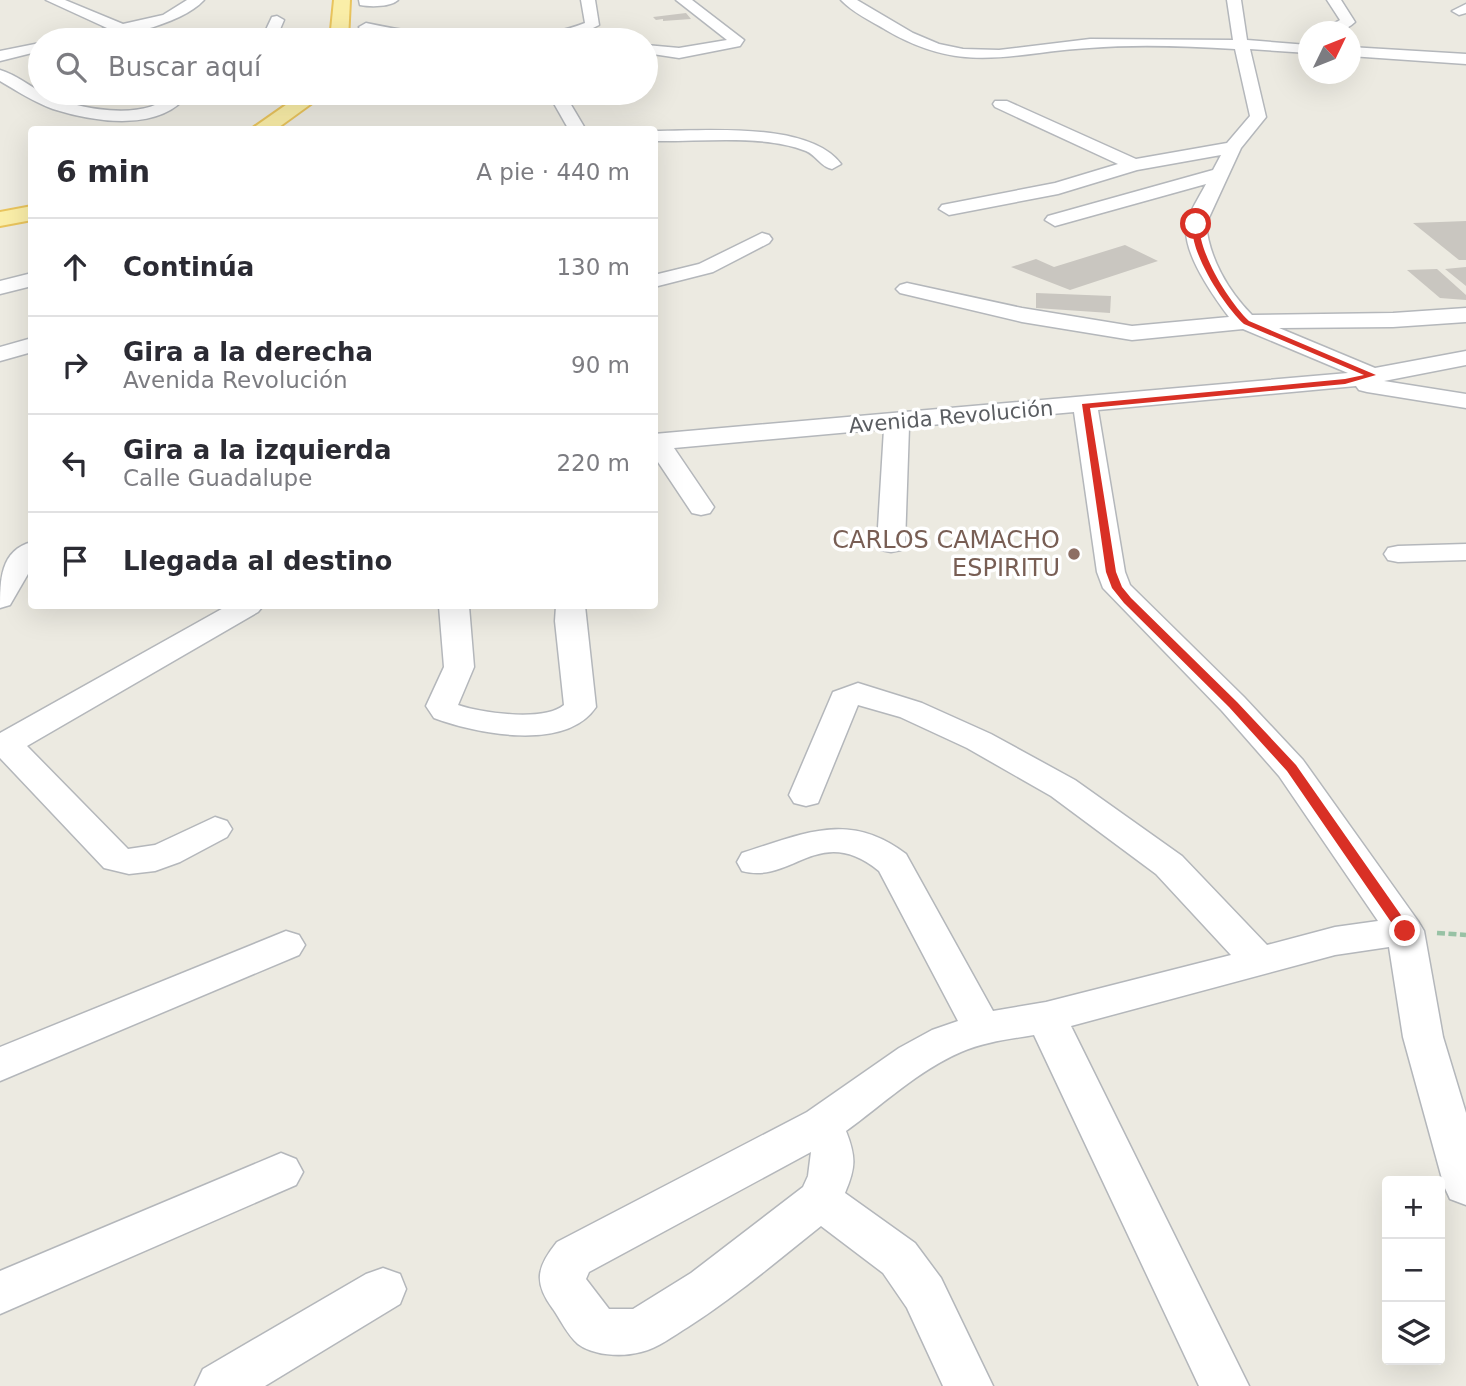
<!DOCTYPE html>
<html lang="es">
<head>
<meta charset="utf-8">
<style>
	body { margin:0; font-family:"DejaVu Sans",sans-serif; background:#f2f2f3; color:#2b2b33 }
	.controls { position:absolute; right:21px; bottom:21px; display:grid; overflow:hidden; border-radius:7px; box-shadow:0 7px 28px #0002 }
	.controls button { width:63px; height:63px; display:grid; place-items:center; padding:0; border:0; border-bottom:2px solid #e1e1e2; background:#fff; color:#2b2b33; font:35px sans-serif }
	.compass { position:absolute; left:1298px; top:21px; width:63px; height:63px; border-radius:50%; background:#fff; box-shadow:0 7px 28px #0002; rotate:47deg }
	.stop { position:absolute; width:21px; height:21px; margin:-16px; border:5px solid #d93025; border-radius:50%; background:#fff }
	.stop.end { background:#d93025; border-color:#fff; box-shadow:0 2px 7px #0008 }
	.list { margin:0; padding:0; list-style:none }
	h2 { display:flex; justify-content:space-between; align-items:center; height:91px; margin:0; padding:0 28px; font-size:30px }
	h2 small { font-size:23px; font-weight:400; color:#7c7c81 }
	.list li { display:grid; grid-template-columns:46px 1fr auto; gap:21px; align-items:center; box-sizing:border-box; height:98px; padding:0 28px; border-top:2px solid #e1e1e2 }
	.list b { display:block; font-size:26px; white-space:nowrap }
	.list p { margin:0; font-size:23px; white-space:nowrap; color:#7c7c81 }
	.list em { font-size:23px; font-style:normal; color:#7c7c81 }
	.icon { flex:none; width:38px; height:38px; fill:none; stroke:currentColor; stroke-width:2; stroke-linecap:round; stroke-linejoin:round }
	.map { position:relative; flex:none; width:1466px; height:1386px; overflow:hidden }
	.search { position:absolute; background:#fff; box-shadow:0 7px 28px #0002; left:28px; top:28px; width:630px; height:77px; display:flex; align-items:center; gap:18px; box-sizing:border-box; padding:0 24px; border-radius:38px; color:#7c7c81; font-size:26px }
	.panel { position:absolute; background:#fff; box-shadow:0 7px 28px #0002; left:28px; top:126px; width:630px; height:483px; border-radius:7px }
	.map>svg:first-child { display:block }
	.building { fill:#c9c6c0 }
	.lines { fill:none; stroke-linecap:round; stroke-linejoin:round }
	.minor-casing { stroke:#b4b7bb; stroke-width:3 }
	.major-casing { stroke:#e9c45d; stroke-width:4 }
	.path { stroke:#98c2a5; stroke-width:4.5; stroke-dasharray:8 3.5; stroke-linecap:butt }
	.minor { fill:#fff; fill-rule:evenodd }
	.major { fill:#faeea8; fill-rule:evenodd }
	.route { fill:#d93025 }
	.education-dot { fill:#8d6e63; stroke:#fff; stroke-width:2.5 }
	.labels { text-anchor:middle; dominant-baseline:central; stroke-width:7; stroke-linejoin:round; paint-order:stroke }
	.far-street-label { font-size:21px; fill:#5a5d61; stroke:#fff }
	.education-label { font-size:24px; fill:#785e54; stroke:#fff; text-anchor:end }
</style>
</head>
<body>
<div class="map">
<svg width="1466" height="1386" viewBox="0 0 1466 1386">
	<rect width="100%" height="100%" fill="#eceae1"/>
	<g class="building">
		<path d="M 686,13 L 691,19 L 663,21 L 663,19 L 656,20 L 653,17 Z"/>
		<path d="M 1466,221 L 1466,260 L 1459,260 L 1413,223 Z"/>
		<path d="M 1125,245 L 1158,261 L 1070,290 L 1011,267 L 1036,259 L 1054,267 Z"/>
		<path d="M 1466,267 L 1466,286 L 1445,269 Z"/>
		<path d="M 1437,269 L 1466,295 L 1466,300 L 1440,298 L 1407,270 Z"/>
		<path d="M 1036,293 L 1111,296 L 1110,313 L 1036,308 Z"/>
	</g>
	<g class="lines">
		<g class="minor-casing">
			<g id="minor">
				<path d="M 46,0 L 65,0 L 123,24 L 163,15 L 187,0 L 204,0 C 179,27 103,42 68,40 L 70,37 L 107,28 Z"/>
				<path d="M 359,0 L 398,0 C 390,7 371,7 360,5 Z"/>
				<path d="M 581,0 L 595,0 L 599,25 L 577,36 L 560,40 L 404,40 L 361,30 L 359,27 L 366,23 C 431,37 521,48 585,23 Z"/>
				<path d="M 676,0 L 692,0 L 744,40 L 740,46 L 679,58 L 646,53 L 646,45 L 679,48 L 727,40 Z"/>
				<path d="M 841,0 L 857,0 L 913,33 L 939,44 L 963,49 L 999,50 L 1090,39 L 1233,40 L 1227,0 L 1241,0 L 1247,40 L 1308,45 L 1308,53 L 1250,49 L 1266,117 L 1241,148 L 1206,224 C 1209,258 1228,291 1252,315 L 1393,313 L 1466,308 L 1466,322 L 1393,327 L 1279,328 L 1375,368 L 1466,351 L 1466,365 L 1384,381 L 1466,394 L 1466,408 L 1367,392 L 1359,390 L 1356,386 L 1098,410 L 1125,572 L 1130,585 L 1244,697 L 1303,760 L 1418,921 L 1424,931 L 1443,1037 L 1466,1113 L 1466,1205 L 1450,1199 L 1444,1186 L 1403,1037 L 1389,947 L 1335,955 L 1071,1026 L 1249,1386 L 1199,1386 L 1034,1035 C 1010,1039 984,1042 961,1052 C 919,1070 882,1105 846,1131 C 856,1157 856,1167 845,1193 L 915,1243 L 941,1278 L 993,1386 L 943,1386 L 907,1308 L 883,1273 L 821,1226 C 777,1261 735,1297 688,1327 C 673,1336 658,1348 641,1352 C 623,1357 594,1356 578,1344 C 568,1336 560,1319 553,1309 C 533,1282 537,1267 557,1242 L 807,1112 L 899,1048 L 932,1030 L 958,1021 L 879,871 C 819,822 792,885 742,871 L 737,862 L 742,853 C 803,834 849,810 906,854 L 993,1011 L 1046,1002 L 1231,955 L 1156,874 L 1051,796 L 967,748 L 900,717 L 858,705 L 818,803 L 806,806 L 794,803 L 789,795 L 833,692 L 858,683 L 922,703 L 991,734 L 1075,780 L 1182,856 L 1267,945 L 1335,927 L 1378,921 L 1279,776 L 1222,711 L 1103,588 L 1097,572 L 1074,412 L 909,427 L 905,544 L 901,550 L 891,552 L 881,550 L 877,544 L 884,429 L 674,448 L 714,507 L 710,513 L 701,515 L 692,513 L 654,456 L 654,434 L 1348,373 L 1243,329 L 1132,340 L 1022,322 L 900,293 L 896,289 L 900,285 L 907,283 L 1022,308 L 1132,326 L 1229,317 C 1214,297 1180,250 1187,223 C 1190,210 1200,196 1206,184 L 1055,226 L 1045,220 L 1048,216 L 1213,170 L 1221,155 L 1137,170 L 1058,194 L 949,215 L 939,209 L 942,205 L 1055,183 L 1118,164 L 995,107 L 993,104 L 995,101 L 1007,101 L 1136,159 L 1227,143 L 1250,116 L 1235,49 C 1186,46 1137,44 1089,48 C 1008,53 963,75 886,30 C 871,21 852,12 841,0 ZM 811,1152 L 808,1176 L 803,1187 L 691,1273 L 633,1309 L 609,1309 L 586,1279 L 589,1272 Z"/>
				<path d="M 1327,0 L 1341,0 L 1355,22 C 1345,32 1333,32 1319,32 L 1340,20 Z"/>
				<path d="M 1466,4 L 1466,13 L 1459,15 L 1452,11 Z"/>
				<path d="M 277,16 L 284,20 L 278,34 L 281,40 L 267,40 L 264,34 L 272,17 Z"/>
				<path d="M 40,43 L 40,51 L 0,61 L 0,51 Z"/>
				<path d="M 1350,47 L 1466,54 L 1466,64 L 1350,56 Z"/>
				<path d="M 0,70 C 15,74 31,87 43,93 C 75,109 146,123 173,93 L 189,93 C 161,133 94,122 53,109 C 34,102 17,91 0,81 Z"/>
				<path d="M 548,93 L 564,93 L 586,130 L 569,130 Z"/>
				<path d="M 654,131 C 705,131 809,121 841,164 L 832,169 C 821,167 816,155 806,151 C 764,134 700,142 654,141 Z"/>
				<path d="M 762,233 L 769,235 L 772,239 L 769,243 L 713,272 L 654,287 L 654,275 L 699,264 Z"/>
				<path d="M 32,273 L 32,286 L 0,294 L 0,281 Z"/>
				<path d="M 32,338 L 32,352 L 0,361 L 0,347 Z"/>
				<path d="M 32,542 L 32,567 L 10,605 L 0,608 C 0,581 0,550 32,542 Z"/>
				<path d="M 1466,544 L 1466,560 L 1398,562 L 1388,560 L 1384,554 L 1388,548 L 1398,546 Z"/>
				<path d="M 227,606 L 263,606 L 258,612 L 27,746 L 128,849 L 155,845 L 215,817 L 227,821 L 232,829 L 227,837 L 180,862 L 155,871 L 129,874 L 104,868 L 0,758 L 0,733 Z"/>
				<path d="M 439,606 L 469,606 L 474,667 L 458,705 C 482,713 544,722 564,705 L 555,621 L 556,606 L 585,606 L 596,707 C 566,752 477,734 434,718 L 426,706 L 444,667 Z"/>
				<path d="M 286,931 L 299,935 L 305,945 L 299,955 L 0,1081 L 0,1047 Z"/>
				<path d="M 281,1153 L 296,1159 L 303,1172 L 296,1185 L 0,1314 L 0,1271 Z"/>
				<path d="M 383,1268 L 400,1274 L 406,1289 L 400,1304 L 265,1386 L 195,1386 L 203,1369 L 366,1274 Z"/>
			</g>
		</g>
		<g class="major-casing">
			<g id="major">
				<path d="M 334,0 L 350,0 L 348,40 L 330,40 Z"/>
				<path d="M 303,93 L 326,93 L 275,130 L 250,130 Z"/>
				<path d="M 32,206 L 32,220 L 0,226 L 0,212 Z"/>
			</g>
		</g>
		<path class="path" d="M 1437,933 L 1466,935"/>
		<use href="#minor" class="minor"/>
		<use href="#major" class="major"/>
	</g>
	<path class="route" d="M 1193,222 L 1199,224 C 1199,253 1228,301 1249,321 L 1376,375 L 1345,384 L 1090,408 L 1116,572 L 1122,587 L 1131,598 L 1237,702 L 1296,765 L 1410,928 L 1410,935 L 1400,935 L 1287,771 L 1229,707 L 1124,603 L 1112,588 L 1106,572 L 1082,404 L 1345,379 L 1364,375 L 1244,324 C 1224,306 1187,249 1193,222 Z"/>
	<circle class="education-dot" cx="1074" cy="554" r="7"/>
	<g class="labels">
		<g class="far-street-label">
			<text transform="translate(951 417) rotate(-5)">Avenida Revolución</text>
		</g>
		<g class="education-label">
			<text x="1060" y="540">CARLOS CAMACHO<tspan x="1060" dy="28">ESPIRITU</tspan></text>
		</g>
	</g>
</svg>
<div class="controls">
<button>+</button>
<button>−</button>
<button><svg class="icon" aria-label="layers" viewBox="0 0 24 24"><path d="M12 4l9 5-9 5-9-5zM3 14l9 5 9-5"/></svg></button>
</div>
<svg class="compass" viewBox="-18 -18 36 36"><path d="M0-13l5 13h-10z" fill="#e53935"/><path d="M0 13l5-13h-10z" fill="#7c7c81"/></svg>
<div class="stop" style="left:1196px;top:224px"></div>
<div class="stop end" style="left:1405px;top:931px"></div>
<div class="search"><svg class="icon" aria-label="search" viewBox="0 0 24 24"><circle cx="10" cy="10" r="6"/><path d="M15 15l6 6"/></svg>Buscar aquí</div>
<section class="panel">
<h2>6 min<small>A pie · 440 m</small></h2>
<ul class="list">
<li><svg class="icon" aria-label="ahead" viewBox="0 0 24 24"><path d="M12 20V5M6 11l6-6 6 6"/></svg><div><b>Continúa</b></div><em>130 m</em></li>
<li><svg class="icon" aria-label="right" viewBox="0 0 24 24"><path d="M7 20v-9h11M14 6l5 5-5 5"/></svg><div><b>Gira a la derecha</b><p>Avenida Revolución</p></div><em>90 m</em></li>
<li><svg class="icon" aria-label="left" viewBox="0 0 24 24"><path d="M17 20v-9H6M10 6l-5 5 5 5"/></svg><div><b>Gira a la izquierda</b><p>Calle Guadalupe</p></div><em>220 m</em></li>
<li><svg class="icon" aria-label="arrive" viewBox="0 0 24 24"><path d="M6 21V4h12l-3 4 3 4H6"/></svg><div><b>Llegada al destino</b></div></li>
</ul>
</section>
</div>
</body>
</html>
